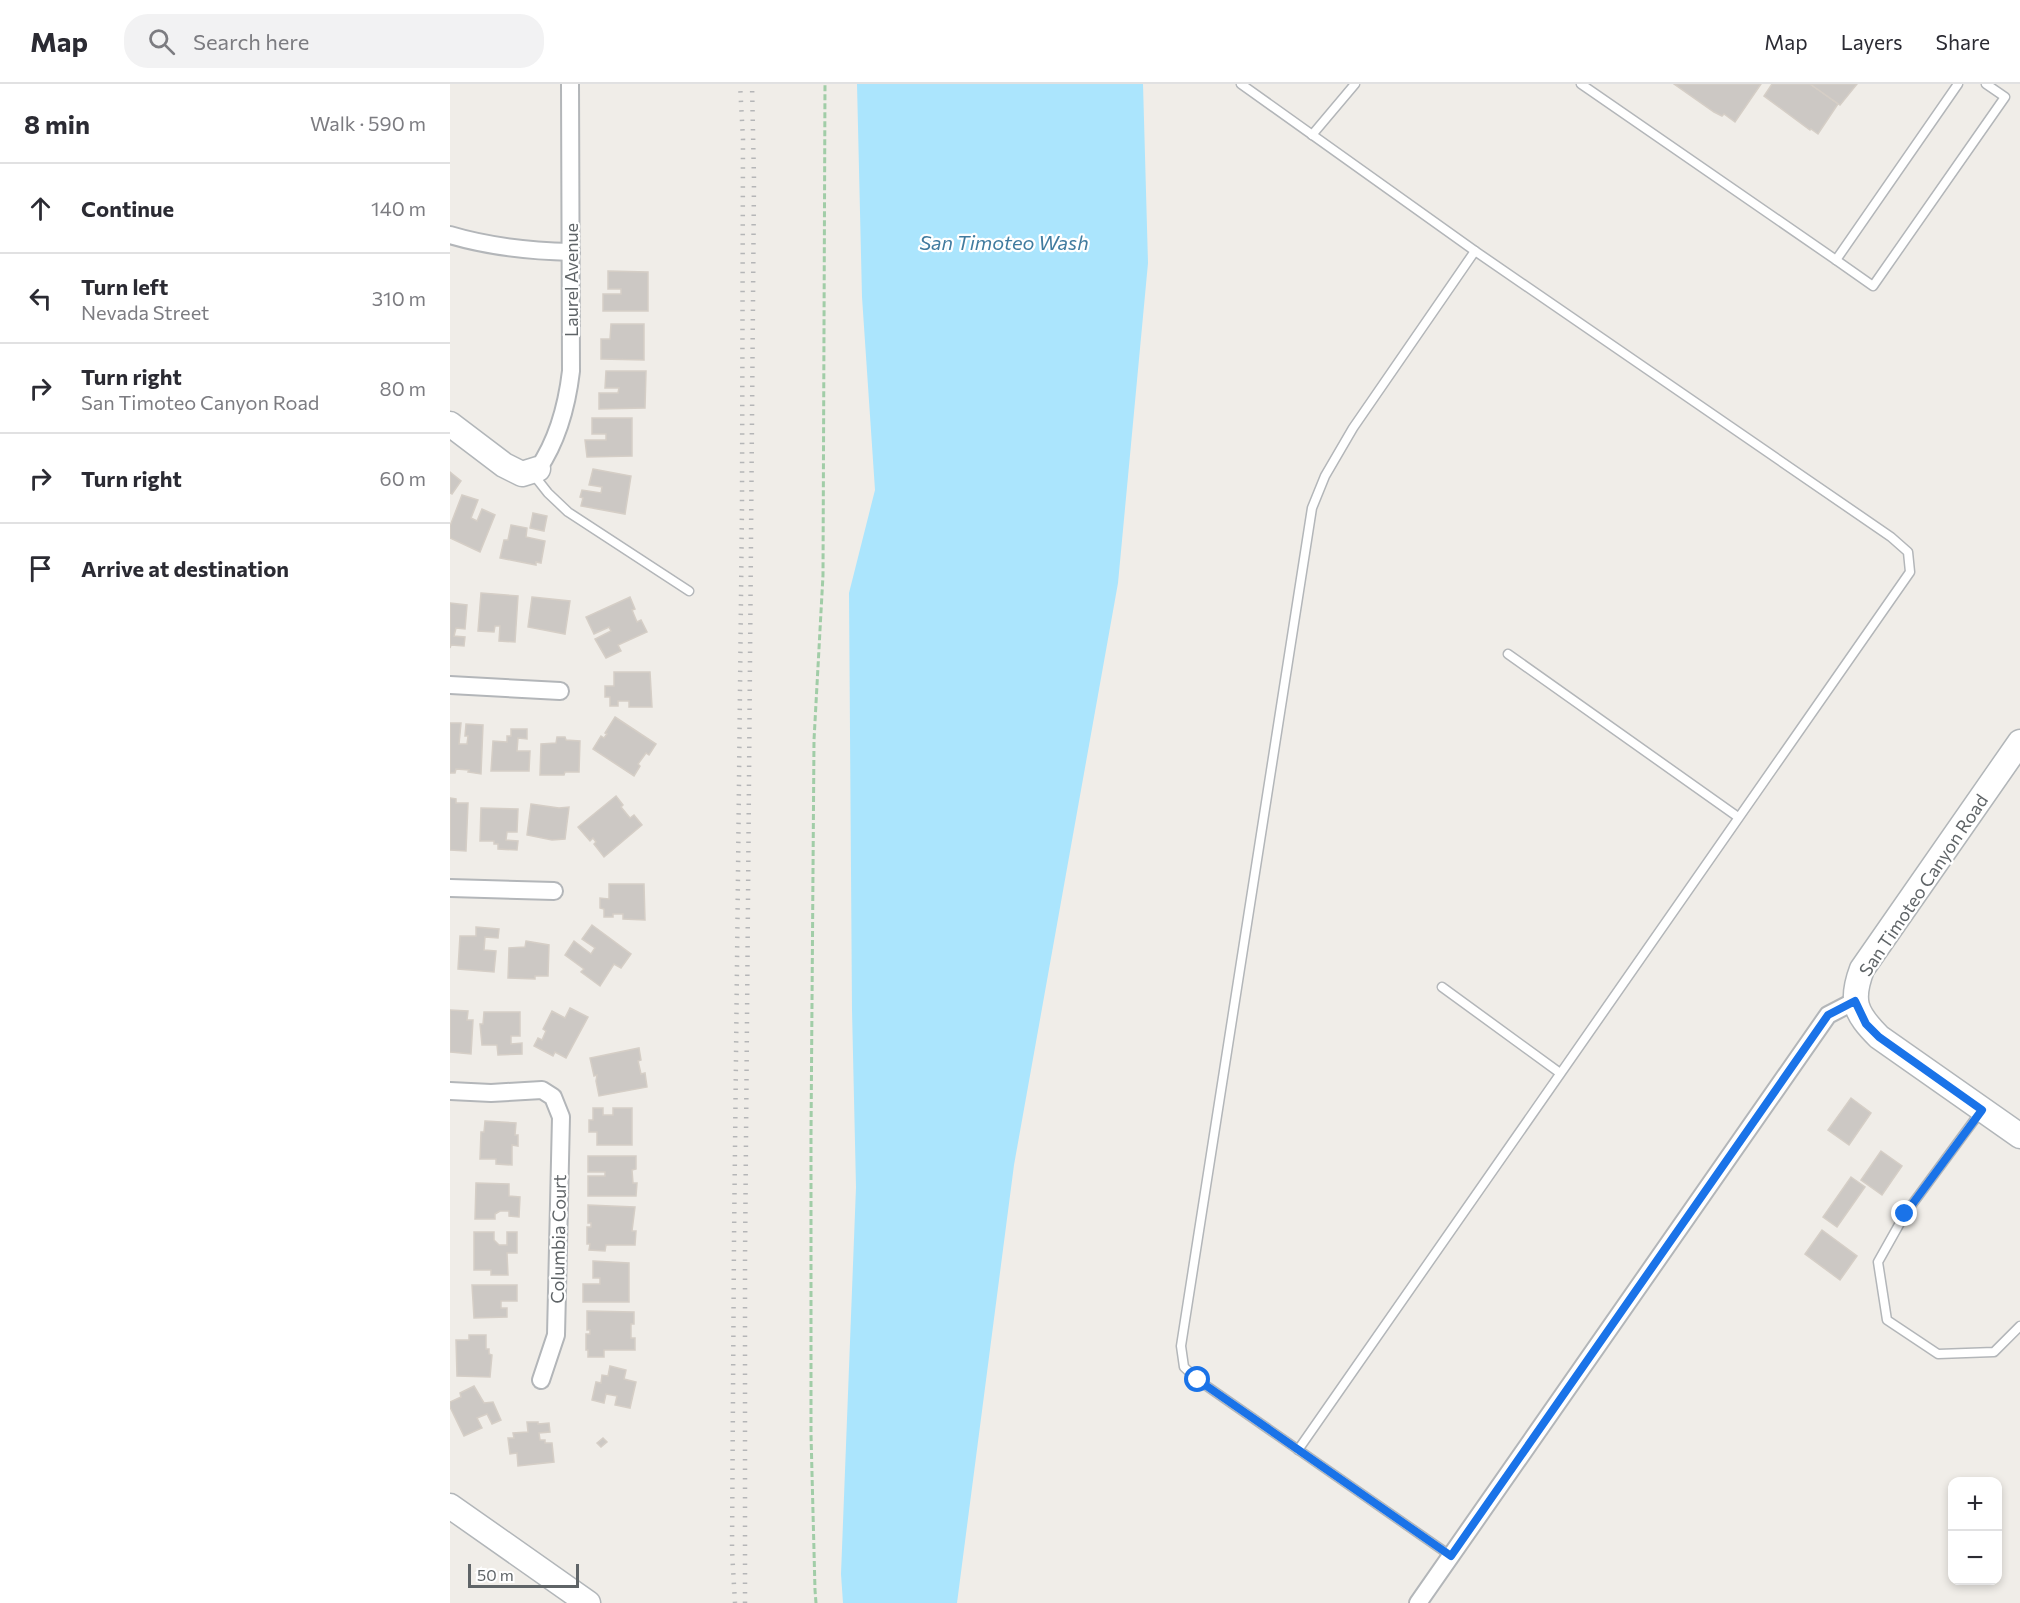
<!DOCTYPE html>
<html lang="en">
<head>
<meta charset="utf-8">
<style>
	body { margin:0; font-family:Commissioner,sans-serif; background:#f2f2f3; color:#2b2b33 }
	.controls { position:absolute; right:18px; bottom:18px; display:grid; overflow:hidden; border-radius:12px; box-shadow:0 3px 9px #0003 }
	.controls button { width:54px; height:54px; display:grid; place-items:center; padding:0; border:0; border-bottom:2px solid #e1e1e2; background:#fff; color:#2b2b33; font:30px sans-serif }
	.scale { position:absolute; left:18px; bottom:15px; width:111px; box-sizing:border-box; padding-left:6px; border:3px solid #5f6467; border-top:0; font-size:16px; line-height:21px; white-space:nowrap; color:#5f6467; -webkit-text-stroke:4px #fff; paint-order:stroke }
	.stop { position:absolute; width:18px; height:18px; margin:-14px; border:4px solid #1a73e8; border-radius:50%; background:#fff }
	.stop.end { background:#1a73e8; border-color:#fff; box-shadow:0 2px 6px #0008 }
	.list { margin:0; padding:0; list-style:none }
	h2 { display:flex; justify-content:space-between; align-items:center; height:78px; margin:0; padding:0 24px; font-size:26px }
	h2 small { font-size:20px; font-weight:400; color:#7c7c81 }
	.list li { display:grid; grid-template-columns:39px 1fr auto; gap:18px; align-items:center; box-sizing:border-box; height:90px; padding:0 24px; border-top:2px solid #e1e1e2 }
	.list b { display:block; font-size:22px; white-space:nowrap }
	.list p { margin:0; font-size:20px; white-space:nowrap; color:#7c7c81 }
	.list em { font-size:20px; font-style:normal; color:#7c7c81 }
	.icon { flex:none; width:33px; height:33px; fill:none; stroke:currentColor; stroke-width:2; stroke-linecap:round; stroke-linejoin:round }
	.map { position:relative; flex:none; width:1570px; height:1519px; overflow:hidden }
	header { display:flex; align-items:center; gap:36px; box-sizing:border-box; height:84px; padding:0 30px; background:#fff; border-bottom:2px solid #e1e1e2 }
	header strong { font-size:28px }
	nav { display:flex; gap:33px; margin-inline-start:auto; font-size:21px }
	.search { width:420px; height:54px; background:#f2f2f3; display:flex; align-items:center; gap:15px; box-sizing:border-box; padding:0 21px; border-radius:24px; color:#7c7c81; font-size:22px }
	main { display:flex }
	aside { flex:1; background:#fff }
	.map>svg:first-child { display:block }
	.water { fill:#abe5fd }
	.building { fill:#ccc8c4; stroke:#d5cec6; stroke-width:1.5 }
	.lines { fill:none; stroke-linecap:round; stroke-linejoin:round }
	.lane-casing { stroke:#b3b6b9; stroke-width:11 }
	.street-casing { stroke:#b3b6b9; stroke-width:20 }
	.secondary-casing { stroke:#b2b6b9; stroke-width:27 }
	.path { stroke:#a1cda7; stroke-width:3; stroke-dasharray:6 3; stroke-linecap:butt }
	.lane { stroke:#fff; stroke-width:8 }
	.street { stroke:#fff; stroke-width:16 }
	.secondary { stroke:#fff; stroke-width:24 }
	.rail { stroke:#b5b6b7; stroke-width:4.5; stroke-dasharray:1.5 8; stroke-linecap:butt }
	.route { stroke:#1a73e8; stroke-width:8 }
	.labels { text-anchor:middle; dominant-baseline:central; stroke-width:4.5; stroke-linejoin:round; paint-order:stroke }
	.street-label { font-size:18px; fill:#5f6467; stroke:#fff }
	.water-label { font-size:20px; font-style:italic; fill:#407b9f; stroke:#fff }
</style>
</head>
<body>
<header>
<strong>Map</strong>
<div class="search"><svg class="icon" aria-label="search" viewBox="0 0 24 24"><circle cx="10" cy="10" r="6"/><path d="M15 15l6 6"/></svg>Search here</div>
<nav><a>Map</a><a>Layers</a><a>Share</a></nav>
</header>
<main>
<aside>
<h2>8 min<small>Walk · 590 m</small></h2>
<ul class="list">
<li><svg class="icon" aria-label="ahead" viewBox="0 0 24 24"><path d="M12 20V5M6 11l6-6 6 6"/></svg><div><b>Continue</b></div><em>140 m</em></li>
<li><svg class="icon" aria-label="left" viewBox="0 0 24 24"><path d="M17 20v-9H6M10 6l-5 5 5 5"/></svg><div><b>Turn left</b><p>Nevada Street</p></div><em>310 m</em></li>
<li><svg class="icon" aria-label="right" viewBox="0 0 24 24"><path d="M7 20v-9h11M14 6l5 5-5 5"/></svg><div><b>Turn right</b><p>San Timoteo Canyon Road</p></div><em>80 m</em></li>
<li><svg class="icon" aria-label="right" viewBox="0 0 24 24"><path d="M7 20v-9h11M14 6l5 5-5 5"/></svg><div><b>Turn right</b></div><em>60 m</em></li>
<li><svg class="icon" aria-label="arrive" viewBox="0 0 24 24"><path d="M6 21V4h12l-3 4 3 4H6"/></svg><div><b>Arrive at destination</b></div></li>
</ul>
</aside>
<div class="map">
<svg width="1570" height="1519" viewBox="0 0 1570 1519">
	<rect width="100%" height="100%" fill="#f0ede8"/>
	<path class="water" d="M 407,0 L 693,0 L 698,179 L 668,499 L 564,1081 L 507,1519 L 393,1519 L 391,1490 L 406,1103 L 402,926 L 399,509 L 425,406 L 412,213 Z"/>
	<g class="building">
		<path d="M 1224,0 L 1311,0 L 1285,38 L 1274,30 L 1272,32 L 1264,28 Z"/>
		<path d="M 1322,0 L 1360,0 L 1388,20 L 1368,50 L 1361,45 L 1360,46 L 1314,12 Z"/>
		<path d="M 1360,0 L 1407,0 L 1390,21 Z"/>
		<path d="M 158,187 L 198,188 L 198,227 L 153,227 L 153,210 L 171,210 L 171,205 L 158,205 Z"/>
		<path d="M 161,240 L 194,240 L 194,276 L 151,275 L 151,255 L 160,255 Z"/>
		<path d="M 156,287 L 196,287 L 195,324 L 149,325 L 149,309 L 168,309 L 169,304 L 155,304 Z"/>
		<path d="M 142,334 L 182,334 L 182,372 L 137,373 L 135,356 L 156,356 L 156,350 L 142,350 Z"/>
		<path d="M 143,385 L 181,392 L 175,430 L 131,422 L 133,414 L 130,413 L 132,406 L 151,409 L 152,403 L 139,401 Z"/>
		<path d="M 0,388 L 11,397 L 2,410 L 0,409 Z"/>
		<path d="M 12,411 L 28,416 L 21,434 L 27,437 L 32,425 L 45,431 L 30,468 L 0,454 L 0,442 Z"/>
		<path d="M 83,429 L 97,432 L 94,447 L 80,444 Z"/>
		<path d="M 61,441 L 77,444 L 76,453 L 95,457 L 91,479 L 86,478 L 86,481 L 50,474 L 54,456 L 58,456 Z"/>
		<path d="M 31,509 L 68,512 L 65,558 L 49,557 L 50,542 L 45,542 L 44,548 L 28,547 Z"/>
		<path d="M 82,513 L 120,517 L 115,550 L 78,543 Z"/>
		<path d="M 180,513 L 185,525 L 182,526 L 187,538 L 191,536 L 197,548 L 168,561 L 171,567 L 156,574 L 145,555 L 161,547 L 159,543 L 144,550 L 136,533 Z"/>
		<path d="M 0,519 L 17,521 L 15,545 L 6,544 L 4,552 L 15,553 L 14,562 L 1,561 L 0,564 Z"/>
		<path d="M 164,588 L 200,588 L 202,623 L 179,623 L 179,617 L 168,617 L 168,622 L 160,622 L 160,613 L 155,613 L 155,602 L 164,602 Z"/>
		<path d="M 165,633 L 206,660 L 199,671 L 196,669 L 188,680 L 190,682 L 184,692 L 143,665 L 151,652 L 154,654 L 157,650 L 155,649 Z"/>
		<path d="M 0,639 L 11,639 L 9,660 L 17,660 L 18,652 L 15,652 L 16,640 L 33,641 L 31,690 L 18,688 L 19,686 L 6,685 L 5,689 L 0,689 Z"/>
		<path d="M 61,645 L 77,645 L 77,655 L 68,654 L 67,667 L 80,667 L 79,687 L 41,687 L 43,657 L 57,658 L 57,652 L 61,652 Z"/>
		<path d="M 107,653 L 115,653 L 116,656 L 130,657 L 129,688 L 115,688 L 114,691 L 90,691 L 91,660 L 106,659 Z"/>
		<path d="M 166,712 L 173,721 L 171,723 L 180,734 L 184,731 L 192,741 L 154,773 L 144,760 L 146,758 L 143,754 L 140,757 L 128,743 Z"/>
		<path d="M 0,714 L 6,715 L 6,719 L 18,719 L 16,767 L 0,766 Z"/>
		<path d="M 81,720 L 109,724 L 119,723 L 115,755 L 102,756 L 77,751 Z"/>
		<path d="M 31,724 L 68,725 L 67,748 L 57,748 L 56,756 L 68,757 L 67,766 L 48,765 L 48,760 L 44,760 L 44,757 L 30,757 Z"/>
		<path d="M 159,800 L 194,800 L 195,836 L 173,835 L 173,830 L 163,830 L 163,833 L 154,833 L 154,825 L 150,824 L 150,814 L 159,815 Z"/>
		<path d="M 142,841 L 181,870 L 171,884 L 164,880 L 150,902 L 131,888 L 134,885 L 115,871 L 124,857 L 141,870 L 145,864 L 132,855 Z"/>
		<path d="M 26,843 L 49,845 L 48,854 L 35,853 L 34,866 L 46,867 L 44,888 L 8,885 L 10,852 L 26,852 Z"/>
		<path d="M 76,857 L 99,861 L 98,892 L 85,892 L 85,895 L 58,894 L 59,864 L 75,863 Z"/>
		<path d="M 120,924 L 138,933 L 116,974 L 105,968 L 103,972 L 84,962 L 88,954 L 92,956 L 96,947 L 93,945 L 102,927 L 115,934 Z"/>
		<path d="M 0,926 L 18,927 L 17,936 L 23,936 L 21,970 L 0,968 Z"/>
		<path d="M 34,928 L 70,928 L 70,952 L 61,952 L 61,960 L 72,959 L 72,970 L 48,971 L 47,961 L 32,961 L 30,940 L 33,940 Z"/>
		<path d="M 189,964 L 191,976 L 188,977 L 191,990 L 195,989 L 197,1003 L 149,1012 L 146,997 L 147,991 L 144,992 L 140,974 Z"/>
		<path d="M 1401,1014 L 1421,1029 L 1399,1061 L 1378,1046 Z"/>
		<path d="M 143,1024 L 153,1024 L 153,1031 L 163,1031 L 163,1024 L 182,1024 L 182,1061 L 147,1061 L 147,1048 L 139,1048 L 139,1036 L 143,1036 Z"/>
		<path d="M 35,1037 L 66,1039 L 65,1051 L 68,1051 L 68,1062 L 62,1061 L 62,1081 L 46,1080 L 46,1075 L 30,1075 L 31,1048 L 34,1048 Z"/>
		<path d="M 1431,1067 L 1452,1082 L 1432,1111 L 1411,1096 Z"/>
		<path d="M 138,1072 L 186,1072 L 186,1085 L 182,1086 L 183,1099 L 187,1099 L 186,1112 L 138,1112 L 138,1092 L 155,1092 L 155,1088 L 138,1088 Z"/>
		<path d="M 1401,1093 L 1415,1103 L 1387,1143 L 1373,1133 Z"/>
		<path d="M 26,1099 L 59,1100 L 59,1112 L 70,1113 L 69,1133 L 59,1132 L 59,1127 L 50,1127 L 45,1130 L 45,1135 L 25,1135 Z"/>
		<path d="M 138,1121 L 185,1123 L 182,1147 L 186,1147 L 185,1161 L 156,1161 L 155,1167 L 139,1166 L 140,1160 L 137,1160 L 137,1143 L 141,1143 L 141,1139 L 138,1139 Z"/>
		<path d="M 1372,1146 L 1407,1172 L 1390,1196 L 1355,1170 Z"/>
		<path d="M 24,1148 L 44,1148 L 44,1156 L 49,1161 L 57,1161 L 57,1148 L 67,1148 L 67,1169 L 57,1169 L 58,1191 L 41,1191 L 41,1186 L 24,1186 Z"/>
		<path d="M 143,1177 L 179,1179 L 179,1218 L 133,1218 L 133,1200 L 150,1200 L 150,1194 L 143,1194 Z"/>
		<path d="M 22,1201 L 67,1201 L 67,1217 L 51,1217 L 51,1224 L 57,1224 L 57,1233 L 24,1234 Z"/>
		<path d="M 137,1227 L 184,1228 L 184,1240 L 181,1240 L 181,1254 L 185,1254 L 185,1266 L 154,1266 L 154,1273 L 138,1273 L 138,1266 L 136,1266 L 136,1250 L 140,1250 L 140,1246 L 137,1246 Z"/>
		<path d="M 19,1251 L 36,1251 L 36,1265 L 39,1265 L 39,1270 L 42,1271 L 40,1293 L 7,1292 L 6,1256 L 19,1256 Z"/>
		<path d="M 160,1282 L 176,1286 L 174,1295 L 186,1298 L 180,1324 L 165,1321 L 167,1312 L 156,1310 L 154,1319 L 142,1316 L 146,1298 L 151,1299 L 152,1291 L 158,1292 Z"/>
		<path d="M 24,1302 L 34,1319 L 43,1318 L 51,1336 L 42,1340 L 37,1330 L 27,1334 L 32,1344 L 14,1352 L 0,1323 L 0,1318 L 11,1313 L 10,1309 Z"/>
		<path d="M 77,1338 L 88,1338 L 88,1340 L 99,1339 L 100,1348 L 89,1349 L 90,1356 L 95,1356 L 95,1359 L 102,1359 L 104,1378 L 68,1382 L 67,1369 L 60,1370 L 58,1354 L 64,1354 L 63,1349 L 78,1348 Z"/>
		<path d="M 153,1354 L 157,1358 L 151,1363 L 147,1359 Z"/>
	</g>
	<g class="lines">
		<g class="lane-casing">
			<g id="lane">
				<path d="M 791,0 L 1025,167 L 903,344 L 875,392 L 862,424 L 731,1262 L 734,1283 L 748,1296 L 1001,1472"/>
				<path d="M 1131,0 L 1386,176 L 1508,0"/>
				<path d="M 862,51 L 905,0"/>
				<path d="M 1386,176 L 1423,202 L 1555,13 L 1536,0"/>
				<path d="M 83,390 L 98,409 L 118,428 L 239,507"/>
				<path d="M 1058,570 L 1288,733"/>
				<path d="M 992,903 L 1110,989"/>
				<path d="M 1531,1027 L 1455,1130 L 1428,1178 L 1437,1236 L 1488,1270 L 1544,1268 L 1570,1242"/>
				<path d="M 848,1366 L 1460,488 L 1458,468 L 1441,453 L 1025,167"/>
			</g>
		</g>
		<g class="street-casing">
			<g id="street">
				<path d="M 0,151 C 40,163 79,167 121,168"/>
				<path d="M 88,385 C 107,357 117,321 121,287 L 120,0"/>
				<path d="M 0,601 L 110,607"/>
				<path d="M 0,804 L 104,807"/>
				<path d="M 0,1007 L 41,1009 L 92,1006 L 103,1013 L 111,1033 L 106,1251 L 91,1296"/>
				<path d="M 968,1519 L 1378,931 L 1405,917"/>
			</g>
		</g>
		<g class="secondary-casing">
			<g id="secondary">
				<path d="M 0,340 L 54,381 L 72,390 L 88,385"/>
				<path d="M 1570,658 L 1412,885 C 1400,917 1405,929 1429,953 L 1570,1052"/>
				<path d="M 0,1422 L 138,1519"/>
			</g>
		</g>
		<path class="path" d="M 366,1519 L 365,1506 L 361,1350 L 361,1051 L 364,656 L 373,491 L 375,0"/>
		<use href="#lane" class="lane"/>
		<use href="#street" class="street"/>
		<use href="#secondary" class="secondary"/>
		<g class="rail">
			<path d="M 285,1519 L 282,1466 L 284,1156 L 292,422 L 293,55 L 290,0"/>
			<path d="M 295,1519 L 295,1175 L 304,96 L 302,0"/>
		</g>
	</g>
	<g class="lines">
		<path class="route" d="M 748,1296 L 1001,1472 L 1378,931 L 1405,917 L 1416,940 L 1429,953 L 1532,1026 L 1455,1130"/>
	</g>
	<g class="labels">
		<g class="street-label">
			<text transform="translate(121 196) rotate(-90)">Laurel Avenue</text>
			<text transform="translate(1473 801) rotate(-56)">San Timoteo Canyon Road</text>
			<text transform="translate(108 1155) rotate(-89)">Columbia Court</text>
		</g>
		<g class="water-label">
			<text x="554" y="158">San Timoteo Wash</text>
		</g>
	</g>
</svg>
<div class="controls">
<button>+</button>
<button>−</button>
</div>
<div class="scale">50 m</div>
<div class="stop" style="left:748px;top:1296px"></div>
<div class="stop end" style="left:1455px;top:1130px"></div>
</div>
</main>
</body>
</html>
